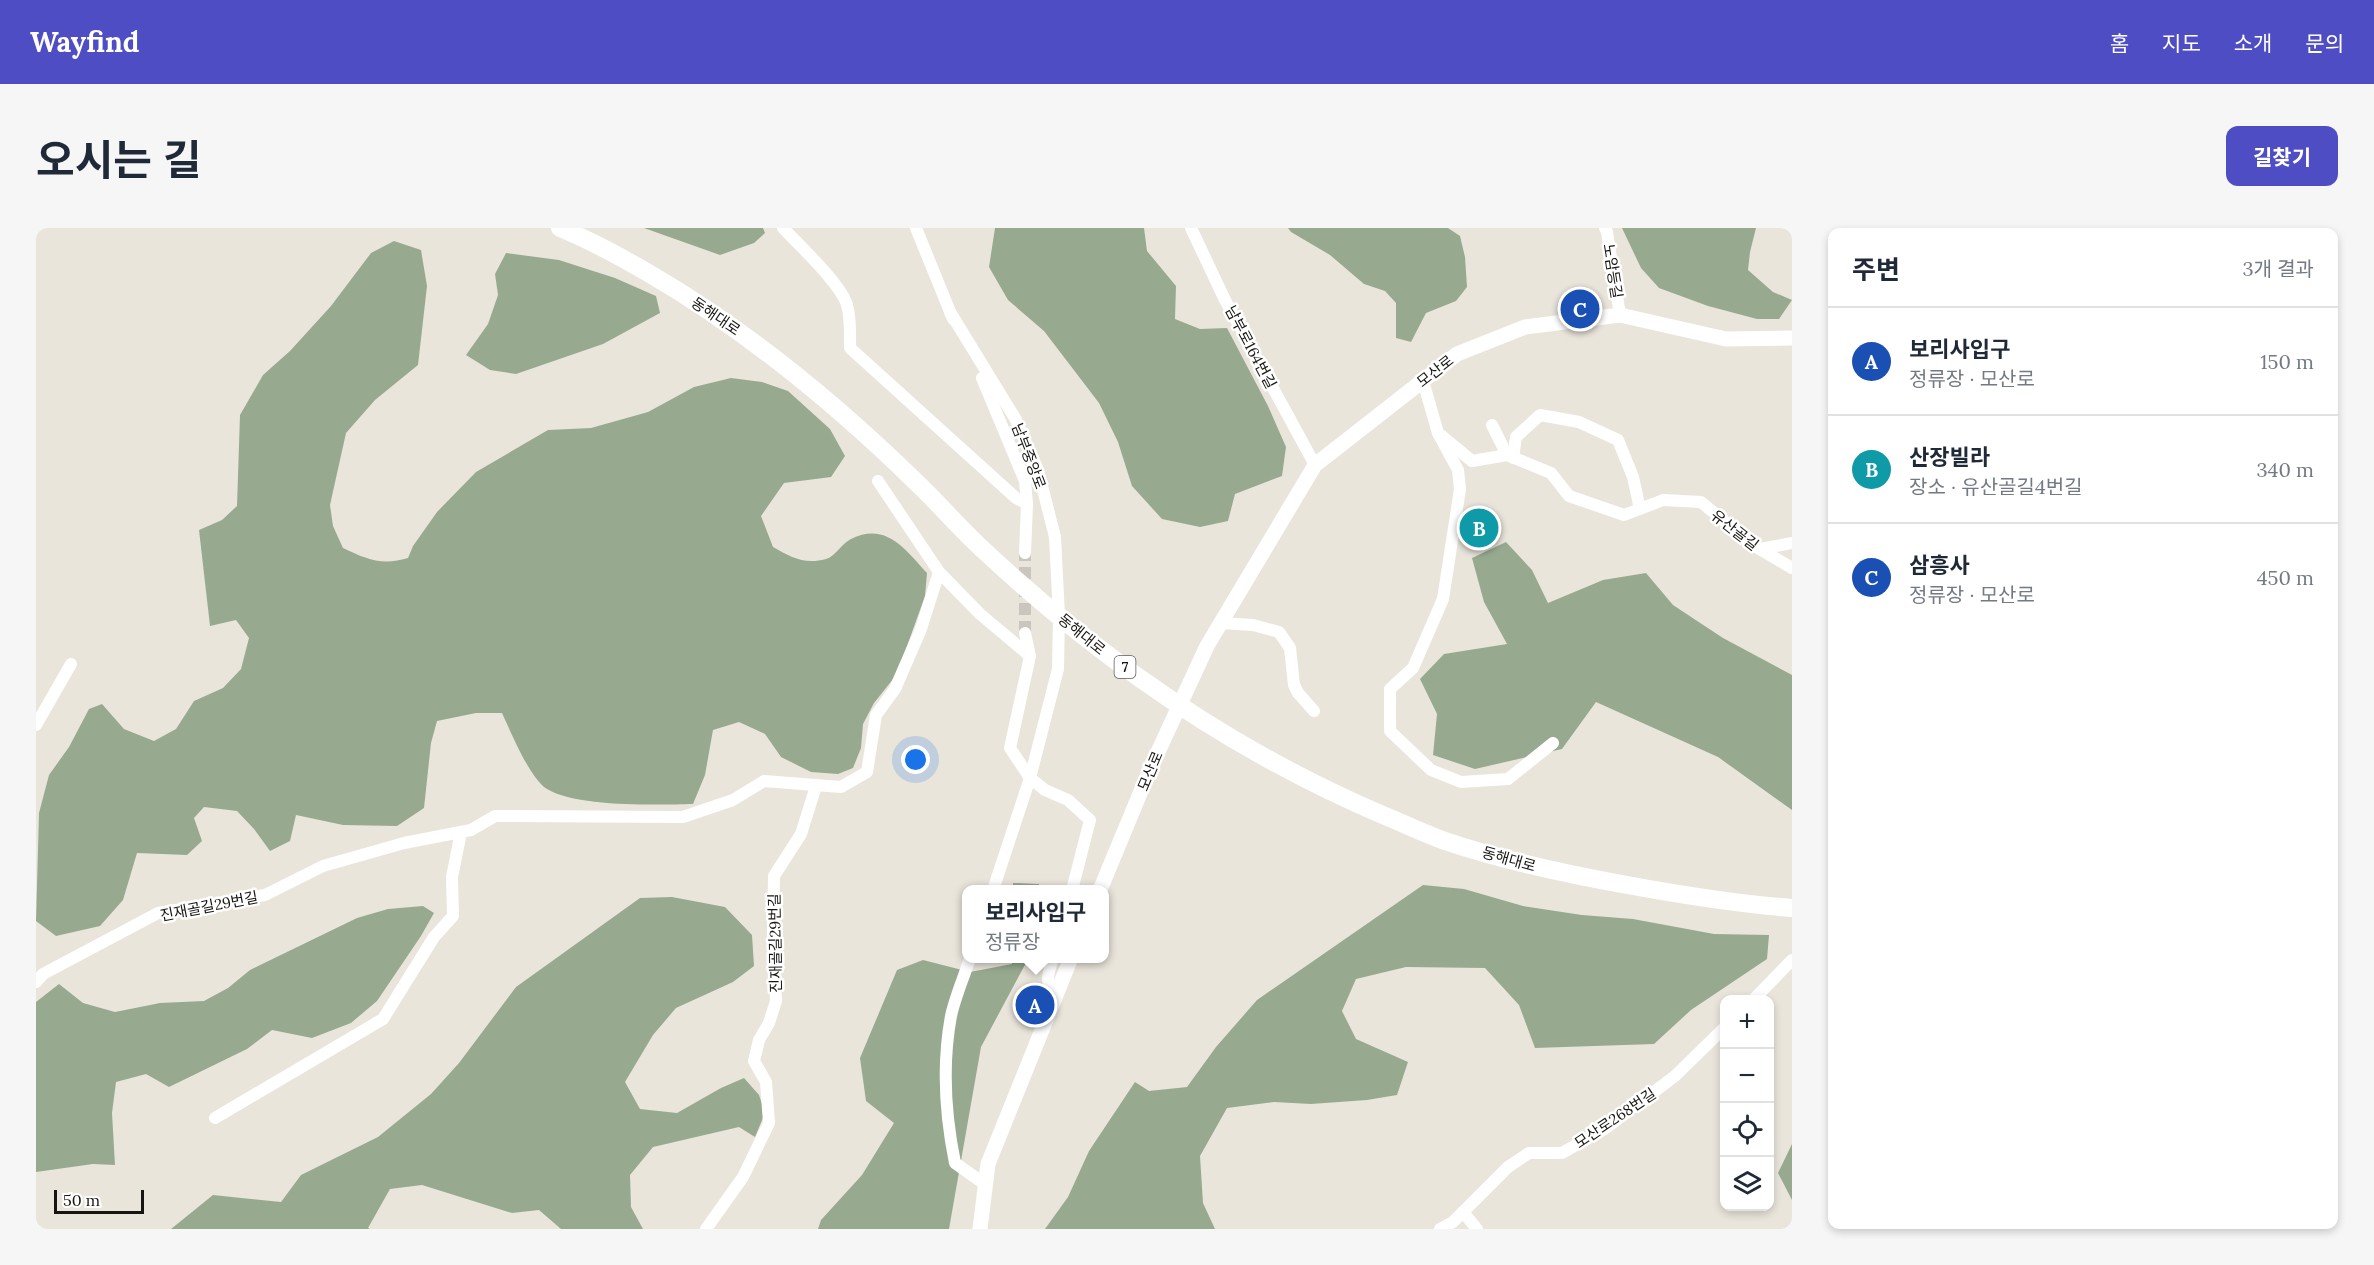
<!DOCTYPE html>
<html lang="ko">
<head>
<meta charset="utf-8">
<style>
	body { margin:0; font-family:Lora,"Noto Sans KR",serif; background:#f6f6f7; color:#1f2937 }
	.controls { position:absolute; right:18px; bottom:18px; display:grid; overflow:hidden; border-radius:12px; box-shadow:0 3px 9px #0003 }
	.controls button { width:54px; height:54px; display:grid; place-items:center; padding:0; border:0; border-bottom:2px solid #e0e1e3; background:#fff; color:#1f2937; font:30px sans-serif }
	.scale { position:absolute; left:18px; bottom:15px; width:90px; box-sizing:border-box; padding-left:6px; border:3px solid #171511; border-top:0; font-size:16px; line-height:21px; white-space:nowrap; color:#171511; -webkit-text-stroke:4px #fff; paint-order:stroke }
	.you { position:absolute; left:880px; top:532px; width:21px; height:21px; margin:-15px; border:4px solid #fff; border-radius:50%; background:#1a73e8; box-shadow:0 0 0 9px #1a73e833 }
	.badge { display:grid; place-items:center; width:39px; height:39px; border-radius:50%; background:#4e4dc4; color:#fff; font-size:20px; font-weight:700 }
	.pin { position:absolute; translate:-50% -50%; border:3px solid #fff; box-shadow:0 2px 6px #0006 }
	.popup { position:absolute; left:926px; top:657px; width:147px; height:78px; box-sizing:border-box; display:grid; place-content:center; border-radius:12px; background:#fff; filter:drop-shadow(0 2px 4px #0005); font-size:20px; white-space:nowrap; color:#747a83 }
	.popup b { font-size:22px; color:#1f2937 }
	.popup::after { content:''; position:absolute; left:50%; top:100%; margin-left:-12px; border:12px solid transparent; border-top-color:#fff }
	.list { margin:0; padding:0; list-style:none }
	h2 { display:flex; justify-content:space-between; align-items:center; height:78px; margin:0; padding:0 24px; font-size:26px }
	h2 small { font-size:20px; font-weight:400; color:#747a83 }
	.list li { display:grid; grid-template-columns:39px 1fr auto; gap:18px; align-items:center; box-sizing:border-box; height:108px; padding:0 24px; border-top:2px solid #e0e1e3 }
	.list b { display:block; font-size:22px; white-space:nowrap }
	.list p { margin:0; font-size:20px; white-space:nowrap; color:#747a83 }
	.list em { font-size:20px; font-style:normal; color:#747a83 }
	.icon { flex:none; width:33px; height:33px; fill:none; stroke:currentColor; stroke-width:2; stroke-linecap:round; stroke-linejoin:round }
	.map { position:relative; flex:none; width:1756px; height:1001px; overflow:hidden; border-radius:12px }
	header { display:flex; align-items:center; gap:36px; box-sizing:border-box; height:84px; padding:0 30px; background:#4e4dc4; color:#fff }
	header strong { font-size:28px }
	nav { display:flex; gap:33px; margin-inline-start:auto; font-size:21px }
	.intro { display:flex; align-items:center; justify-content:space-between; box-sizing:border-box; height:144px; padding:0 36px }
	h1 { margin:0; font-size:42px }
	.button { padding:15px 27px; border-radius:12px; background:#4e4dc4; color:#fff; font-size:21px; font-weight:700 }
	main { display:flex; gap:36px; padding:0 36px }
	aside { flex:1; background:#fff; border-radius:12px; box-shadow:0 3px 9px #0003 }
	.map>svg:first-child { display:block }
	.forest { fill:#97aa90 }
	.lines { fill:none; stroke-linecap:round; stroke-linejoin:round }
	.minor-tunnel { stroke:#cac6bd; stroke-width:12; stroke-dasharray:12 6; stroke-linecap:butt }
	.minor { stroke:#fff; stroke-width:12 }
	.tertiary { stroke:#fff; stroke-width:15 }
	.primary { stroke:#fff; stroke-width:18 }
	.labels { text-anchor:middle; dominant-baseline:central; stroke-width:5; stroke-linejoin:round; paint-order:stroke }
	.shield { fill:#fff; stroke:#5d5b58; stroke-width:1.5 }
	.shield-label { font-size:14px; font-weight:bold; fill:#171511 }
	.street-label { font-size:15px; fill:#171511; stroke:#fff }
</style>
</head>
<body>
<header>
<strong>Wayfind</strong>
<nav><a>홈</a><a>지도</a><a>소개</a><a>문의</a></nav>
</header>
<div class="intro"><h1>오시는 길</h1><a class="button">길찾기</a></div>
<main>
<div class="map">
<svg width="1756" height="1001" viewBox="0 0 1756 1001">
	<rect width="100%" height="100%" fill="#eae5db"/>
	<g class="forest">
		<path d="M 608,0 L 727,0 L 729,5 L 718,15 L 684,27 Z"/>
		<path d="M 959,0 L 1108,0 L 1111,23 L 1140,58 L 1139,91 L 1164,101 L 1191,100 L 1232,178 L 1250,219 L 1246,248 L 1199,266 L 1192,293 L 1164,299 L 1126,291 L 1096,258 L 1082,214 L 1063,175 L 1008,103 L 972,72 L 953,39 Z"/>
		<path d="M 1252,0 L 1412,0 L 1424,8 L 1429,29 L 1431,59 L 1420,73 L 1390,85 L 1375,114 L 1360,110 L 1360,75 L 1349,63 L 1328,56 L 1294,27 L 1255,4 Z"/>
		<path d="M 1586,0 L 1720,0 L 1714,24 L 1712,42 L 1737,64 L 1756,72 L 1743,91 L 1721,91 L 1672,78 L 1623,60 L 1605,40 Z"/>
		<path d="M 358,13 L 385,22 L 391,58 L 382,137 L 339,172 L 310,205 L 294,277 L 297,298 L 307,320 C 330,331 346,338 372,330 L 377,318 L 401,284 L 440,244 L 512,202 L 555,200 L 612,184 L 658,159 L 695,150 L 726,154 L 752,163 L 794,201 L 809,228 L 795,249 L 748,255 L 725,288 L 737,319 C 755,329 768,337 790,331 C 799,329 806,315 815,311 C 850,293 870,322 891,345 L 889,368 L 861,446 L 838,475 L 827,496 L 825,520 L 817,540 L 802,546 L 775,544 L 745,529 L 729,506 L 703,494 L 677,502 L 669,547 L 657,576 C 621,577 540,579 511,561 C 494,551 475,504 466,485 L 440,485 L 401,493 L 395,515 L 388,580 L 361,598 L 307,597 L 260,587 L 254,613 L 234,623 L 218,601 L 201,583 L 168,579 L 158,590 L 166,613 L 151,627 L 101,625 L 87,672 L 64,698 L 20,708 L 0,693 L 3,585 L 13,547 L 33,519 L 53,481 L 66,476 L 88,501 L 118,513 L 140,501 L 158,473 L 187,460 L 205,441 L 213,410 L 200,392 L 174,398 L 163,302 L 186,292 L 201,278 L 204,187 L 227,147 L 254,123 L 295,78 L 335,25 Z"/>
		<path d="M 470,25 L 523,32 L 579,50 L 620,68 L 624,85 L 567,116 L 480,146 L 454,142 L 430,127 L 452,96 L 462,67 L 459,46 Z"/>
		<path d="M 1470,314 L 1496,342 L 1512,375 L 1567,352 L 1610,345 L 1637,377 L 1687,410 L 1756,447 L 1756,582 L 1682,529 L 1560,474 L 1526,521 L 1439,541 L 1397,527 L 1401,486 L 1384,451 L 1408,426 L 1471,416 L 1448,374 L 1436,330 Z"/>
		<path d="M 977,655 L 1003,656 L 1003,661 L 977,661 Z"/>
		<path d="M 1387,657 L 1428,661 L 1487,678 L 1546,687 L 1597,691 L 1678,706 L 1733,707 L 1731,731 L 1655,782 L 1618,816 L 1499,820 L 1483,777 L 1449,740 L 1370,739 L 1320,751 L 1306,783 L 1320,811 L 1372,834 L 1361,867 L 1331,872 L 1275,876 L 1238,874 L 1191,880 L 1164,928 L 1167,975 L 1179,1001 L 1009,1001 L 1032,969 L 1053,923 L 1099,854 L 1113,863 L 1151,859 L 1180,819 L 1221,772 Z"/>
		<path d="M 636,669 L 689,679 L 716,707 L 718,738 L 697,754 L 640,780 L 617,807 L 589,854 L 604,881 L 641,885 L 685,860 L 708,850 L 723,867 L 729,885 L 719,909 L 703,899 L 617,919 L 594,947 L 595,979 L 607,1001 L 525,1001 L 503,982 L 476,985 L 386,957 L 354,961 L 332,1000 L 334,1001 L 135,1001 L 177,967 L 245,974 L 265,947 L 342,909 L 395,866 L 423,835 L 480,759 L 604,670 Z"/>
		<path d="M 387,678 L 398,685 L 385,708 L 341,773 L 315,795 L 276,810 L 236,802 L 211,821 L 133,859 L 110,846 L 80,854 L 76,885 L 79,937 L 57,936 L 0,944 L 0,774 L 23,756 L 47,775 L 79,784 L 124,775 L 168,773 L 192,760 L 214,742 L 321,690 L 352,681 Z"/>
		<path d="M 976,731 L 992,731 L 945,819 L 913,1001 L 782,1001 L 785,992 L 826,947 L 858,895 L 830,873 L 824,830 L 861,742 L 887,732 L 934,744 L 976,736 Z"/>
		<path d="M 1756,916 L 1756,972 L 1742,945 Z"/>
	</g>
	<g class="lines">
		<path class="minor-tunnel" d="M 989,405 L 989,325"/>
		<g class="minor">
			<path d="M 747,0 C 763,17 805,56 811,77 C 815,91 814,106 814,120 L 980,270 L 991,276"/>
			<path d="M 880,0 L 917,91"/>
			<path d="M 1155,0 L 1189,72 L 1279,237"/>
			<path d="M 1569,0 L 1571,4 L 1584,87"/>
			<path d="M 914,84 L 979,190 L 1002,242 L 1019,309 L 1023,388 L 1022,441 L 994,550 L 957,662"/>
			<path d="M 946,150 L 989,253 L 991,276 L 989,325"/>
			<path d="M 1387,153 L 1402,205 L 1436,233 L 1471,227 L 1515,245 L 1533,268 L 1588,287 L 1627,272 L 1665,274 L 1717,317 L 1756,340"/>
			<path d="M 1456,197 L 1471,227"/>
			<path d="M 1402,205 L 1422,242 L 1424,261 L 1407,371 L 1377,440 L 1354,461 L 1354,503 L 1395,542 L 1425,554 L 1472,551 L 1517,515"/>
			<path d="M 1477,230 L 1480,209 L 1504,187 L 1543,194 L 1582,212 L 1597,249 L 1604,281"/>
			<path d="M 842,253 L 903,344 L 944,386 L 994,428"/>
			<path d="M 1724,321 L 1756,315"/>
			<path d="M 1185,395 L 1217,397 L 1243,404 L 1254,420 L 1258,457 L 1262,465 L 1278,483"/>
			<path d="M 989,405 L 994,428 L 974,520 L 994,550 L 1009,562 L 1032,572 L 1054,592 L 1036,662"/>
			<path d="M 0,497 L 35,436"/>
			<path d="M 934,730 C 928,749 919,769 915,788 C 906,837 909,886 919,935 L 950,957"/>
			<path d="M 1017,730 C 1012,747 1008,753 1019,768"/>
			<path d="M 0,754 L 7,746 L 122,685 L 229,667 L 287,638 L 368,615 L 435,602 L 459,588 L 647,589 L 697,572 L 728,553 L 805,559 L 831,544 L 840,487 L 859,461 L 885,401 L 903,344"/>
			<path d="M 1717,772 L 1756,732"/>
			<path d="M 179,890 L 347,791 L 398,709 L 417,688 L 416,649 L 425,604"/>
			<path d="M 1427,984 L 1441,1001"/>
			<path d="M 670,1001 L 707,949 L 733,895 L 730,854 L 718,833 L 723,812 L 733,795 L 740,773 L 737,703 L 738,648 L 765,606 L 780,558"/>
			<path d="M 1404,1001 L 1417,994 L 1472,939 L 1493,925 L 1526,925 L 1570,900 L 1639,848 L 1688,800"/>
		</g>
		<g class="tertiary">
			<path d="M 1064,662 L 1115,539 L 1171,418 L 1279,237 L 1421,126 L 1489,99 L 1584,87 L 1690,111 L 1756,110"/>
			<path d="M 944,1001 L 952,936 L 1035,730"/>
		</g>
		<path class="primary" d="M 524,0 C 556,13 585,29 614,46 C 712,103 800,176 881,255 C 902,275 921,297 942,317 C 1061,429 1198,524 1349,588 C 1369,596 1389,606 1409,613 C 1468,633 1530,646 1591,657 C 1646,667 1701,676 1756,680"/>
	</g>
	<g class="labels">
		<rect class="shield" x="1078.5" y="428" width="21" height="22" rx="4.5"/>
		<g class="shield-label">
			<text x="1089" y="439">7</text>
		</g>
		<g class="street-label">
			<text transform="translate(1577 43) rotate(81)">노암등길</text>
			<text transform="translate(680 88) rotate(34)">동해대로</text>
			<text transform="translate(1215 119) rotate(62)">남부로164번길</text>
			<text transform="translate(1399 143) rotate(-38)">모산로</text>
			<text transform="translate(993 228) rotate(69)">남부중앙로</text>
			<text transform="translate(1699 302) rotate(38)">유산골길</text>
			<text transform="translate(1046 406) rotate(39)">동해대로</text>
			<text transform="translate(1114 543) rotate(-67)">모산로</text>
			<text transform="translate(1473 631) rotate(16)">동해대로</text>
			<text transform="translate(173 678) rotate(-11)">진재골길29번길</text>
			<text transform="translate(739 715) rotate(-91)">진재골길29번길</text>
			<text transform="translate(1579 890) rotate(-34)">모산로268번길</text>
		</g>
	</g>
</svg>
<div class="controls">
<button>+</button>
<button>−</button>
<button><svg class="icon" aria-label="locate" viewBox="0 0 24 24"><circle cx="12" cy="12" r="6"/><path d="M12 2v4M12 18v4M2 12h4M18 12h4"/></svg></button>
<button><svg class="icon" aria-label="layers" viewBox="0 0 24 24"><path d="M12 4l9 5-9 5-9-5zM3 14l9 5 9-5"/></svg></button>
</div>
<div class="scale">50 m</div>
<div class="you"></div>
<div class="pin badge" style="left:999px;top:777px;background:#1a4fb4">A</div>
<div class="popup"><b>보리사입구</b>정류장</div>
<div class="pin badge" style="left:1443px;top:300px;background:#0f9aa8">B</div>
<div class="pin badge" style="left:1544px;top:81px;background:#1a4fb4">C</div>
</div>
<aside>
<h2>주변<small>3개 결과</small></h2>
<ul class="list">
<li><span class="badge" style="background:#1a4fb4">A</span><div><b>보리사입구</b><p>정류장 · 모산로</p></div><em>150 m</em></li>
<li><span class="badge" style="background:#0f9aa8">B</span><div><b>산장빌라</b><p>장소 · 유산골길4번길</p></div><em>340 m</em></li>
<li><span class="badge" style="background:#1a4fb4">C</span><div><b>삼흥사</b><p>정류장 · 모산로</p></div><em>450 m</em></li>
</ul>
</aside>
</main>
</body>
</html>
